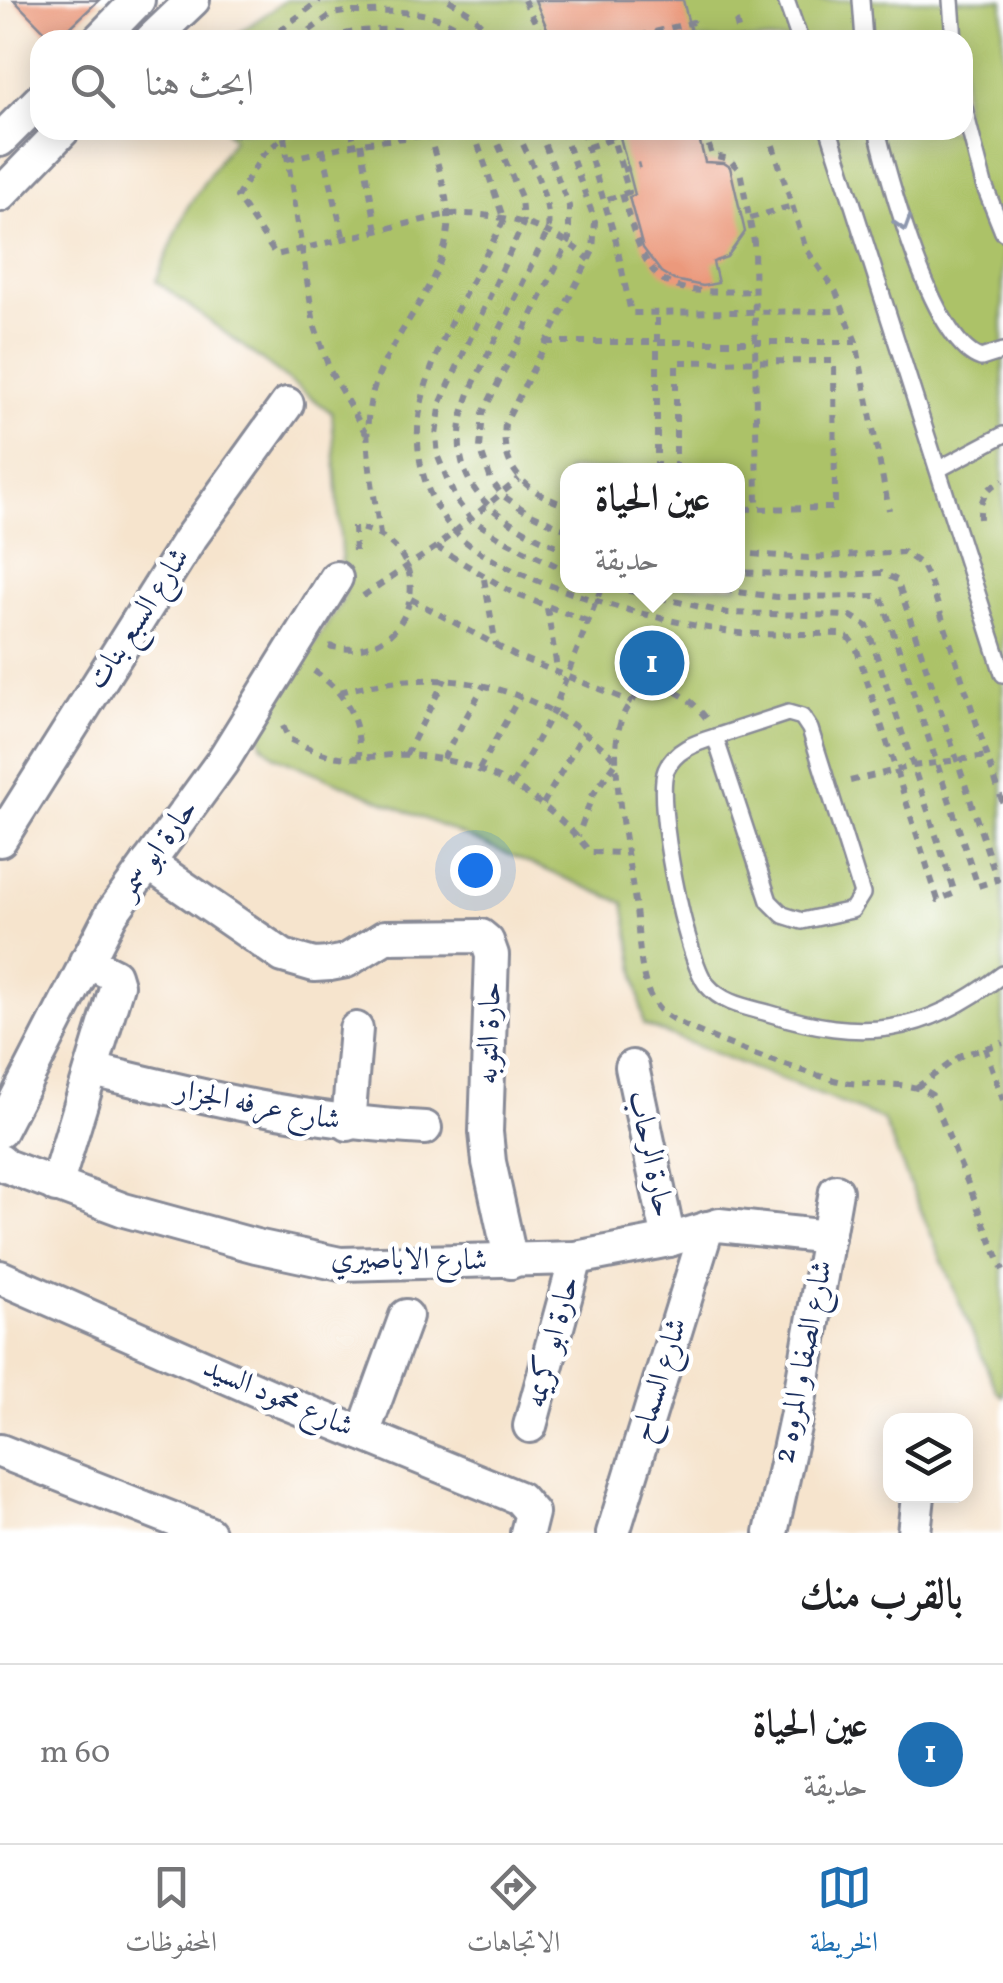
<!DOCTYPE html>
<html lang="ar">
<head>
<meta charset="utf-8">
<style>
	body { margin:0; font-family:Vollkorn,Amiri,serif; background:#f6f6f6; color:#202124; direction:rtl }
	.controls { position:absolute; right:30px; bottom:30px; display:grid; overflow:hidden; border-radius:20px; box-shadow:0 5px 25px #0003 }
	.controls button { width:90px; height:90px; display:grid; place-items:center; padding:0; border:0; border-bottom:2px solid #e0e0e0; background:#fff; color:#202124; font:50px sans-serif }
	.you { position:absolute; left:475px; top:870px; width:35px; height:35px; margin:-25px; border:8px solid #fff; border-radius:50%; background:#1a73e8; box-shadow:0 0 0 15px #1a73e833 }
	.badge { display:grid; place-items:center; width:65px; height:65px; border-radius:50%; background:#1f6fb2; color:#fff; font-size:32px; font-weight:700 }
	.pin { position:absolute; translate:-50% -50%; border:5px solid #fff; box-shadow:0 2px 10px #0006 }
	.popup { position:absolute; left:560px; top:463px; width:185px; height:130px; box-sizing:border-box; display:grid; place-content:center; border-radius:20px; background:#fff; filter:drop-shadow(0 2px 8px #0005); font-size:32px; white-space:nowrap; color:#757577 }
	.popup b { font-size:38px; color:#202124 }
	.popup::after { content:''; position:absolute; left:50%; top:100%; margin-left:-20px; border:20px solid transparent; border-top-color:#fff }
	.list { margin:0; padding:0; list-style:none }
	h2 { display:flex; justify-content:space-between; align-items:center; height:130px; margin:0; padding:0 40px; font-size:42px }
	h2 small { font-size:32px; font-weight:400; color:#757577 }
	.list li { display:grid; grid-template-columns:65px 1fr auto; gap:30px; align-items:center; box-sizing:border-box; height:180px; padding:0 40px; border-top:2px solid #e0e0e0 }
	.list b { display:block; font-size:38px; white-space:nowrap }
	.list p { margin:0; font-size:32px; white-space:nowrap; color:#757577 }
	.list em { font-size:32px; font-style:normal; color:#757577 }
	.icon { flex:none; width:55px; height:55px; fill:none; stroke:currentColor; stroke-width:2; stroke-linecap:round; stroke-linejoin:round }
	.map { position:relative; flex:none; width:1003px; height:1533px; overflow:hidden; direction:ltr }
	.search { position:absolute; background:#fff; box-shadow:0 5px 25px #0003; left:30px; right:30px; top:30px; height:110px; display:flex; align-items:center; gap:25px; box-sizing:border-box; padding:0 35px; border-radius:30px; color:#757577; font-size:38px }
	.sheet { height:310px; background:#fff }
	nav { display:flex; justify-content:space-around; align-items:center; box-sizing:border-box; height:140px; border-top:2px solid #e0e0e0; background:#fff; font-size:28px; color:#757577 }
	nav a { display:grid; justify-items:center; gap:5px }
	nav .on { color:#1f6fb2 }
	.map>svg:first-child { display:block }
	.green { fill:#acc267; stroke:#647862; stroke-width:2.5; fill-rule:evenodd }
	.building { fill:#eb997c }
	.lines { fill:none; stroke-linecap:round; stroke-linejoin:round }
	.service-casing { stroke:#888a96; stroke-width:20 }
	.minor-casing { stroke:#888a96; stroke-width:38 }
	.path { stroke:#888a96; stroke-width:6; stroke-dasharray:8 8; stroke-linecap:butt }
	.service { stroke:#fff; stroke-width:15 }
	.minor { stroke:#fff; stroke-width:32 }
	.oneway { stroke:#8d97ae }
	.labels { text-anchor:middle; dominant-baseline:central; stroke-width:9; stroke-linejoin:round; paint-order:stroke }
	.street-label { font-size:30px; fill:#1b2f5e; stroke:#fff }
</style>
</head>
<body>
<div class="map">
<svg width="1003" height="1533" viewBox="0 0 1003 1533">
	<rect width="100%" height="100%" fill="#fff"/>
	<filter id="ink" filterUnits="userSpaceOnUse"><feTurbulence type="fractalNoise" baseFrequency=".01" numOctaves="2"/><feDisplacementMap in="SourceGraphic" scale="20" xChannelSelector="R" yChannelSelector="G"/><feConvolveMatrix kernelMatrix="1 2 1 2 8 2 1 2 1" color-interpolation-filters="sRGB"/></filter>
	<filter id="wash" filterUnits="userSpaceOnUse"><feTurbulence type="fractalNoise" baseFrequency=".0048" numOctaves="4" result="noise"/><feDisplacementMap in="SourceGraphic" scale="40" xChannelSelector="R" yChannelSelector="G"/><feGaussianBlur stdDeviation="2.25" result="paint"/><feColorMatrix in="noise" values="0 0 0 0 0 0 0 0 0 0 0 0 0 0 0 0 0 1.4 0 .05"/><feComposite in="paint" operator="in"/></filter>
	<g filter="url(#wash)">
		<rect width="100%" height="100%" fill="#f6e4cd"/>
		<path class="green" d="M 286,0 L 1003,0 L 1003,1396 L 997,1392 L 883,1120 L 644,1025 L 624,903 L 275,756 L 262,744 L 259,728 L 344,598 L 332,413 L 156,281 L 187,208 L 233,139 L 226,130 L 963,130 L 963,40 L 229,40 ZM 567,470 L 737,470 L 737,586 L 567,586 Z"/>
		<g id="blocks">
			<g class="building">
				<path d="M 14,0 L 99,0 L 57,40 L 53,40 Z"/>
				<path d="M 535,0 L 683,0 L 693,40 L 552,40 Z"/>
				<path d="M 631,130 L 697,130 L 705,162 L 724,163 L 730,167 L 745,232 L 727,257 L 713,262 L 718,283 L 703,286 L 674,280 L 661,272 L 643,248 L 629,197 L 635,195 L 620,137 L 632,134 Z"/>
			</g>
		</g>
	</g>
	<g filter="url(#ink)">
		<use href="#blocks" fill-opacity="0" stroke="#888a96" stroke-width="2.5"/>
		<g class="lines">
			<g class="service-casing">
				<g id="service">
					<path d="M 786,0 L 800,40"/>
					<path d="M 861,0 L 864,40"/>
					<path d="M 951,0 L 954,40"/>
					<path d="M 963,104 L 984,185 L 1003,232"/>
					<path d="M 829,130 L 1003,674"/>
					<path d="M 877,130 C 889,178 932,343 981,358 L 1003,351"/>
					<path d="M 939,469 L 1003,435"/>
					<path d="M 788,713 L 802,717 L 810,729 L 862,894 L 852,910 L 802,921 L 783,915 L 769,901 L 715,737 Z"/>
					<path d="M 715,737 C 695,743 675,750 666,770 C 654,799 686,961 707,985 C 722,1003 746,1007 768,1013 C 863,1042 922,1036 1003,974"/>
				</g>
			</g>
			<g class="minor-casing">
				<g id="minor">
					<path d="M 99,40 L 138,0"/>
					<path d="M 151,40 L 193,0"/>
					<path d="M 0,140 L 40,100"/>
					<path d="M 0,195 L 63,130"/>
					<path d="M 0,840 L 189,540 L 287,404"/>
					<path d="M 148,863 L 283,956 L 314,965 L 330,964 L 346,961 L 385,937 L 481,936 L 487,941 L 492,955 L 486,1132 L 489,1162 L 511,1262"/>
					<path d="M 632,1067 L 669,1240"/>
					<path d="M 93,1070 C 206,1098 308,1122 425,1128"/>
					<path d="M 348,1124 L 356,1029"/>
					<path d="M 0,1131 L 112,913 L 222,762 L 336,578"/>
					<path d="M 0,1161 L 6,1166 L 124,1210 L 256,1246 L 340,1264 L 576,1258 L 669,1240 L 719,1225 L 828,1237"/>
					<path d="M 56,1186 L 117,985 L 114,975 L 86,961"/>
					<path d="M 0,1277 L 284,1402 L 519,1498 L 532,1513 L 527,1533"/>
					<path d="M 530,1426 L 576,1258"/>
					<path d="M 363,1434 L 406,1316"/>
					<path d="M 0,1451 L 208,1533"/>
					<path d="M 613,1533 L 707,1228"/>
					<path d="M 771,1533 L 797,1413 L 836,1191"/>
					<path d="M 914,1533 L 918,1496"/>
				</g>
			</g>
			<g class="path">
				<path d="M 449,0 L 471,14 L 497,40"/>
				<path d="M 524,0 L 544,40"/>
				<path d="M 736,21 L 741,40"/>
				<path d="M 267,40 L 320,0"/>
				<path d="M 297,40 L 332,14 L 345,12 C 389,13 439,4 472,40"/>
				<path d="M 330,40 C 352,26 421,27 443,40"/>
				<path d="M 624,40 L 693,22 L 698,40"/>
				<path d="M 234,130 L 237,134 L 243,130"/>
				<path d="M 291,130 L 262,156 L 237,197 L 276,255 L 448,214 C 498,212 552,225 590,260"/>
				<path d="M 351,130 L 355,144"/>
				<path d="M 473,130 L 504,220 C 475,279 421,363 418,429 C 416,466 430,506 456,533 C 504,583 656,620 725,631 C 762,637 801,633 839,634 L 850,639 L 857,650 L 938,900 L 955,893 L 867,626 L 851,616 L 727,613 L 608,586"/>
				<path d="M 492,130 L 521,197 L 523,224 L 441,402 L 436,435 L 438,457 L 456,500 L 471,519 L 502,539 L 567,571"/>
				<path d="M 517,130 C 529,161 552,197 548,231 L 470,391 C 436,481 491,520 567,550"/>
				<path d="M 539,130 L 569,206 L 569,241 L 483,413 L 480,448 L 491,480 L 502,495 L 527,512 L 567,530"/>
				<path d="M 562,130 L 595,221 L 593,251 L 505,424 C 500,470 527,492 567,506"/>
				<path d="M 582,130 L 615,237 L 631,313 L 845,311"/>
				<path d="M 704,130 L 712,155 L 729,159 L 740,171 L 754,242 L 757,509"/>
				<path d="M 768,130 L 806,249 L 836,292 L 856,342 L 889,510"/>
				<path d="M 284,137 L 314,324 L 330,371 L 366,434"/>
				<path d="M 613,139 L 611,132 L 619,130"/>
				<path d="M 361,143 L 377,231"/>
				<path d="M 588,147 L 613,139 L 629,192 L 605,200"/>
				<path d="M 323,150 L 344,240"/>
				<path d="M 287,159 L 361,143 L 430,135"/>
				<path d="M 622,170 L 640,165"/>
				<path d="M 622,194 C 650,289 657,294 755,291"/>
				<path d="M 750,218 L 792,206"/>
				<path d="M 546,342 L 856,342"/>
				<path d="M 657,470 L 657,312"/>
				<path d="M 676,470 L 676,362 L 834,361 L 835,508 L 737,509"/>
				<path d="M 980,519 C 979,501 986,487 1003,480"/>
				<path d="M 380,535 C 375,493 362,446 370,404 C 381,341 442,293 448,228 C 450,196 436,161 428,130"/>
				<path d="M 436,547 L 515,594 L 587,621"/>
				<path d="M 737,553 L 808,558 L 903,552 L 921,564 L 931,584 L 1003,804"/>
				<path d="M 484,579 L 496,645"/>
				<path d="M 692,586 L 777,597 L 881,596 L 978,886 L 997,880 L 897,580 L 882,573 L 820,576 L 737,572"/>
				<path d="M 363,596 L 436,547 L 519,479"/>
				<path d="M 411,599 L 516,656 L 632,702"/>
				<path d="M 547,608 L 558,674"/>
				<path d="M 329,646 C 419,669 445,542 354,527 L 355,554"/>
				<path d="M 314,671 C 345,692 361,720 359,758"/>
				<path d="M 340,692 C 446,664 537,683 617,761 L 592,796 L 578,836"/>
				<path d="M 706,718 C 665,665 618,686 616,751 C 616,799 629,860 636,909 C 639,935 639,966 648,991 C 651,998 655,1005 660,1010 C 679,1030 812,1076 843,1082 C 870,1087 909,1079 932,1095 L 1003,1270"/>
				<path d="M 283,726 L 289,739 C 301,744 313,751 325,754 C 352,763 382,753 410,755 C 483,760 545,796 590,852 L 628,853"/>
				<path d="M 406,755 L 445,679"/>
				<path d="M 443,759 L 484,685"/>
				<path d="M 479,769 L 520,696"/>
				<path d="M 850,781 L 913,766 L 987,756"/>
				<path d="M 512,785 L 553,712 L 602,586"/>
				<path d="M 543,804 L 584,732"/>
				<path d="M 985,1048 L 1003,1100"/>
				<path d="M 917,1087 L 962,1055 L 1003,1043"/>
			</g>
			<use href="#service" class="service"/>
			<use href="#minor" class="minor"/>
		</g>
		<defs><path id="oneway-chevron" d="M-2-3.5L2.5 0L-2 3.5" fill="none" stroke-width="1.6" stroke-linecap="round" stroke-linejoin="round" transform="scale(2.5)"/></defs>
		<use class="oneway" href="#oneway-chevron" transform="translate(903 224) rotate(72)"/>
	</g>
	<g class="labels">
		<g class="street-label">
			<text transform="translate(139 619) rotate(-57)">شارع السبع بنات</text>
			<text transform="translate(158 849) rotate(-54)">حارة ابو سمر</text>
			<text transform="translate(490 1033) rotate(-88)">حارة التوبه</text>
			<text transform="translate(258 1106) rotate(11)">شارع عرفه الجزار</text>
			<text transform="translate(650 1154) rotate(78)">حارة الرحاب</text>
			<text transform="translate(409 1260) rotate(1)">شارع الاباصيري</text>
			<text transform="translate(553 1342) rotate(-75)">حارة ابو كريمه</text>
			<text transform="translate(804 1362) rotate(-79)">شارع الصفا و المروه 2</text>
			<text transform="translate(660 1380) rotate(-73)">شارع السماح</text>
			<text transform="translate(278 1398) rotate(23)">شارع محمود السيد</text>
		</g>
	</g>
</svg>
<div class="controls">
<button><svg class="icon" aria-label="layers" viewBox="0 0 24 24"><path d="M12 4l9 5-9 5-9-5zM3 14l9 5 9-5"/></svg></button>
</div>
<div class="you"></div>
<div class="pin badge" style="left:652px;top:663px">1</div>
<div class="popup"><b>عين الحياة</b>حديقة</div>
<div class="search"><svg class="icon" aria-label="search" viewBox="0 0 24 24"><circle cx="10" cy="10" r="6"/><path d="M15 15l6 6"/></svg>ابحث هنا</div>
</div>
<section class="sheet">
<h2>بالقرب منك<small></small></h2>
<ul class="list">
<li><span class="badge">1</span><div><b>عين الحياة</b><p>حديقة</p></div><em>60 m</em></li>
</ul>
</section>
<nav>
<a class="on"><svg class="icon" aria-label="map" viewBox="0 0 24 24"><path d="M3 6l6-2 6 2 6-2v14l-6 2-6-2-6 2zM9 4v14M15 6v14"/></svg>الخريطة</a>
<a><svg class="icon" aria-label="directions" viewBox="0 0 24 24"><path d="M12 3l9 9-9 9-9-9zM9 14v-3h6M13 9l2 2-2 2"/></svg>الاتجاهات</a>
<a><svg class="icon" aria-label="saved" viewBox="0 0 24 24"><path d="M7 4h10v16l-5-4-5 4z"/></svg>المحفوظات</a>
</nav>
</body>
</html>
